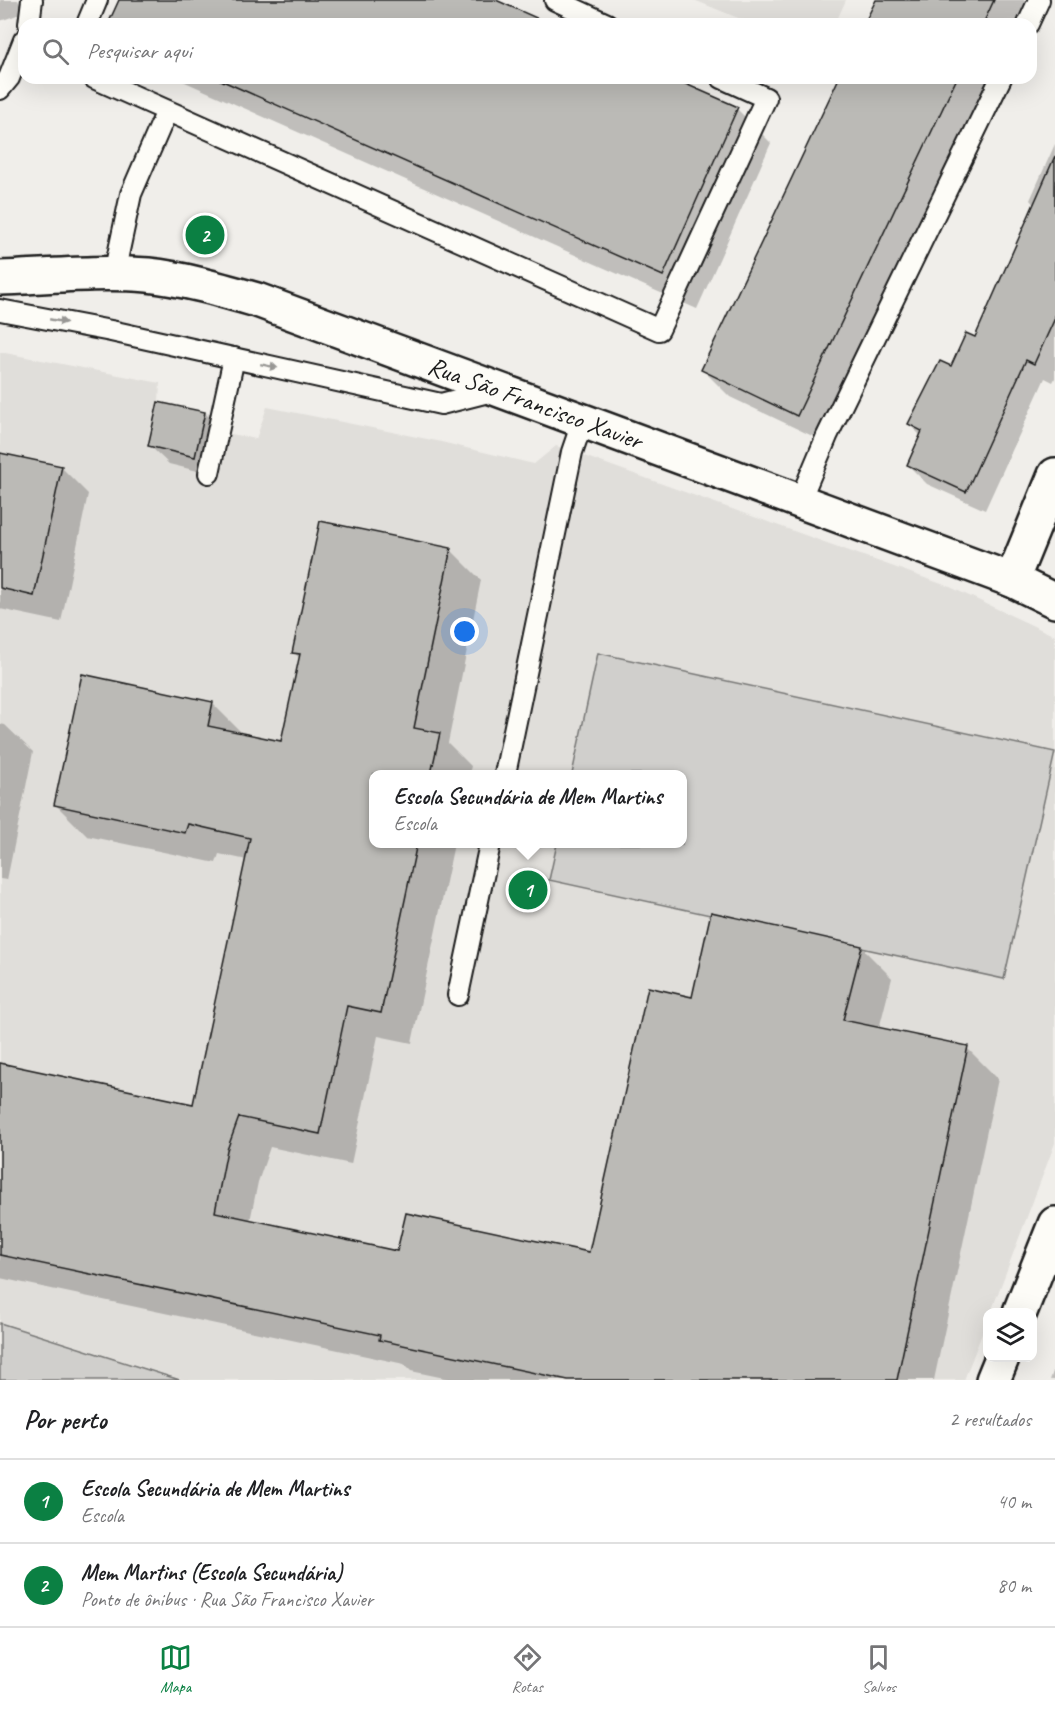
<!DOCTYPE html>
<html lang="pt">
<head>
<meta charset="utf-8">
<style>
	body { margin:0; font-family:Caveat,sans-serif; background:#f6f6f6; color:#202124 }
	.controls { position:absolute; right:18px; bottom:18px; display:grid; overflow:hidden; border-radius:12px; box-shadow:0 6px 24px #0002 }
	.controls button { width:54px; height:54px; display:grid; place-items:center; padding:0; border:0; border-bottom:2px solid #e0e0e0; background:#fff; color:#202124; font:30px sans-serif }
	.you { position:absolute; left:465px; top:632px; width:21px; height:21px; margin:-15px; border:4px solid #fff; border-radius:50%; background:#1a73e8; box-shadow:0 0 0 9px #1a73e833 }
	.badge { display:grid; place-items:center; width:39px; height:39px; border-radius:50%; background:#0b8043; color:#fff; font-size:20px; font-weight:700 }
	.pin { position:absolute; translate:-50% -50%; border:3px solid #fff; box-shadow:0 2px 6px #0006 }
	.popup { position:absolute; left:369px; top:770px; width:318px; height:78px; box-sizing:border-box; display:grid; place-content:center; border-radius:12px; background:#fff; filter:drop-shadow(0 2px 4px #0005); font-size:20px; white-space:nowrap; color:#757577 }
	.popup b { font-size:22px; color:#202124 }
	.popup::after { content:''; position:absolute; left:50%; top:100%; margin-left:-12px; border:12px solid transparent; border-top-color:#fff }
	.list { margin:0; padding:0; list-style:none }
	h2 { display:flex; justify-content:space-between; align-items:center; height:78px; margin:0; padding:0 24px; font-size:26px }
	h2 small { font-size:20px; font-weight:400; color:#757577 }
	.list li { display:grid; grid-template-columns:39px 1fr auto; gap:18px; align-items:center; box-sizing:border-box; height:84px; padding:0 24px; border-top:2px solid #e0e0e0 }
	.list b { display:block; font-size:22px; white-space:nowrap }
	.list p { margin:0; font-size:20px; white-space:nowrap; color:#757577 }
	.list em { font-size:20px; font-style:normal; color:#757577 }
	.icon { flex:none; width:33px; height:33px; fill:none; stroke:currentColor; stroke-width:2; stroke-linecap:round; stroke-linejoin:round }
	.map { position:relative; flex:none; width:1055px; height:1380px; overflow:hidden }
	.search { position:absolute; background:#fff; box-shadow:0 6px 24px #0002; left:18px; right:18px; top:18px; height:66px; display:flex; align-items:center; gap:15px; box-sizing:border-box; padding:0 21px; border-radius:18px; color:#757577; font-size:22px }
	.sheet { height:246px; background:#fff }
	nav { display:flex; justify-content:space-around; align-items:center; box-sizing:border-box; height:84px; border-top:2px solid #e0e0e0; background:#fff; font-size:16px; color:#757577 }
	nav a { display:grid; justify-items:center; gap:3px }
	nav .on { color:#0b8043 }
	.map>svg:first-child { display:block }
	.built { fill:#e0deda; fill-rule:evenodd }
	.green { fill:#d0cfcc; stroke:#767674; stroke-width:1.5 }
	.shadow { fill:#0003 }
	.building { fill:#bbbab6; stroke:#1c1c1c; stroke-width:1.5 }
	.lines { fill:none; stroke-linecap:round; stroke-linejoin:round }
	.lane-casing { stroke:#1c1c1c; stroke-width:24 }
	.street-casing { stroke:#1c1c1c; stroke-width:38 }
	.lane { stroke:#fdfcf7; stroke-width:20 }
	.street { stroke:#fdfcf7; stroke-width:33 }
	.oneway { fill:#989794 }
	.labels { text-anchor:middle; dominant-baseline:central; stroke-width:4.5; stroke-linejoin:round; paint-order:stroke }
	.street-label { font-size:26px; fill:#1c1c1c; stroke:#fdfcf7 }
</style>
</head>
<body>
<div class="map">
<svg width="1055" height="1380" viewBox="0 0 1055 1380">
	<rect width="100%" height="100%" fill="#f0eeea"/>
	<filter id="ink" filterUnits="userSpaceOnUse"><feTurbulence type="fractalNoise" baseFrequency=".0167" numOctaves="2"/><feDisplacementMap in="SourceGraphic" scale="12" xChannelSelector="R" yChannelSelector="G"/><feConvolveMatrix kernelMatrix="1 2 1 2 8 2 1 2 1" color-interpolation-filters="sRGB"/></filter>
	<g filter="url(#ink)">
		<g class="built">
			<path d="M 694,0 L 846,0 L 835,24 L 753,24 Z"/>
			<path d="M 0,352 L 160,383 L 159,402 L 209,413 L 212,430 L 256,439 L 267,407 L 437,441 L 534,464 L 556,446 L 950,587 L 1055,636 L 1055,1143 L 991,1312 L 988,1312 L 987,1321 L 964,1380 L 184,1380 L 0,1322 ZM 374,774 L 682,774 L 682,844 L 374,844 Z"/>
		</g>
		<g class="green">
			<path d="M 598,653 L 1055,752 L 1004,979 L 549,880 L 557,844 L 682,844 L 682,774 L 572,774 Z"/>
			<path d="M 0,1323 L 180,1380 L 0,1380 Z"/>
		</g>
		<g class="shadow">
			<path d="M 0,0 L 18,0 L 23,13 L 0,21 Z"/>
			<path d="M 877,0 L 1034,0 L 1023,24 L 866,24 Z"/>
			<path d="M 176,78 L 668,78 L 737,109 L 771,143 L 697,309 Z"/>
			<path d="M 840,78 L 997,78 L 825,442 L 730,397 L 703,370 Z"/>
			<path d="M 1055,144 L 1055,378 L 1053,382 L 1045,378 L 985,510 L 927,484 L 908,465 L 921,436 L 909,424 L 975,339 L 1035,206 L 1030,200 Z"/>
			<path d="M 205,413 L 223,432 L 214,475 L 169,464 L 150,446 Z"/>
			<path d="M 0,454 L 61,467 L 88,494 L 61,622 L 0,609 Z"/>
			<path d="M 450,549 L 481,580 L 448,743 L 471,766 L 469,774 L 374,774 L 374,844 L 454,844 L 412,1043 L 378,1036 L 351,1164 L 270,1147 L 258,1182 L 250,1221 L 398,1253 L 590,1254 L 693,999 L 861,947 L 892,978 L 879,1029 L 967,1048 L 998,1079 L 934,1380 L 454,1380 L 411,1371 L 404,1364 L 0,1278 L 0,1064 L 194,1106 L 247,860 L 219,854 L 216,863 L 87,836 L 56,805 L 212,703 L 244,735 L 282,743 L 300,659 L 294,652 Z"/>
			<path d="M 0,724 L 5,725 L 33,752 L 7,880 L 0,879 Z"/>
			<path d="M 1055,1366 L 1055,1380 L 1050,1380 Z"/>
		</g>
		<g class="building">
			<path d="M 119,0 L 496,0 L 550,24 L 108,24 Z"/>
			<path d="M 876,0 L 994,0 L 983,24 L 864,24 Z"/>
			<path d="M 216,78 L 672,78 L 738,107 L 663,276 Z"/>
			<path d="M 839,78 L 957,78 L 797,416 L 701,370 Z"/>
			<path d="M 1055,156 L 1055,318 L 1034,364 L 1026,360 L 966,492 L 907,465 L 922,431 L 908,424 L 940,361 L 951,366 L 966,333 L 975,337 Z"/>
			<path d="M 158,402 L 205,412 L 195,457 L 148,446 Z"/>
			<path d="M 0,453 L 62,466 L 34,596 L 0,588 Z"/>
			<path d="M 320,521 L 451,548 L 414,728 L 440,733 L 431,774 L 374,774 L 374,843 L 417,843 L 381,1013 L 347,1006 L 320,1134 L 239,1117 L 227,1150 L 215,1212 L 397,1251 L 406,1213 L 589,1252 L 648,987 L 692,997 L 711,912 L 862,946 L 843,1020 L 968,1046 L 897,1380 L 568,1380 L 379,1340 L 380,1335 L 0,1255 L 0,1063 L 193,1104 L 250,838 L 188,824 L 185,833 L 54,805 L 82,674 L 213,702 L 208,726 L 281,741 L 300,654 L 292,653 Z"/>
		</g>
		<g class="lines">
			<g class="lane-casing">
				<g id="lane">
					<path d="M 555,0 L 607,24"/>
					<path d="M 29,24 L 32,0"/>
					<path d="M 87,24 L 97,0"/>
					<path d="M 1028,24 L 1039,0"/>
					<path d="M 94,78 L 659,330 L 766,98 L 722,78"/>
					<path d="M 0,89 L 9,78 L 24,40"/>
					<path d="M 114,274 L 131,194 L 167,111"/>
					<path d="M 0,310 L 111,331 L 441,404 L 496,390"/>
					<path d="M 209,473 L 234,358"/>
					<path d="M 800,500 L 827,436 L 1001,78"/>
					<path d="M 505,774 L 572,452 L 583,420"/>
					<path d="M 458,995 L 490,844"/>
				</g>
			</g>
			<g class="street-casing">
				<g id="street">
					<path d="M 0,278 C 49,276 100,271 148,275 C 185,279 222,290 257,300 L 1012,580 L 1055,601"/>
					<path d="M 1012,580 L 1055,475"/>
					<path d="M 1020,1312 L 1055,1224"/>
					<path d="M 993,1380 L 1002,1358"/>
				</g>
			</g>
			<use href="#lane" class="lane"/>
			<use href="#street" class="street"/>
		</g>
		<defs><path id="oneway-solid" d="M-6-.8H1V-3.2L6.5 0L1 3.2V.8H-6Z" transform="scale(1.5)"/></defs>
		<g class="oneway">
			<use href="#oneway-solid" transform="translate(58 321) rotate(11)"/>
			<use href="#oneway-solid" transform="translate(269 366) rotate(12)"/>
		</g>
	</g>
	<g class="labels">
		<g class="street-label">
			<text transform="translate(535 403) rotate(20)">Rua São Francisco Xavier</text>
		</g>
	</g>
</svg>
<div class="controls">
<button><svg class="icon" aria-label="layers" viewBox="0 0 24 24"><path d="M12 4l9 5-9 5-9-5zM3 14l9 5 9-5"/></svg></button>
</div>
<div class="you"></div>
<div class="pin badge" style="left:528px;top:890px">1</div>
<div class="popup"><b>Escola Secundária de Mem Martins</b>Escola</div>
<div class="pin badge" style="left:205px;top:235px">2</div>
<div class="search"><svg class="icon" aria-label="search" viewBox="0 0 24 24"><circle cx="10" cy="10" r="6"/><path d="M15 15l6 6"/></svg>Pesquisar aqui</div>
</div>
<section class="sheet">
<h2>Por perto<small>2 resultados</small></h2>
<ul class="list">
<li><span class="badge">1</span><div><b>Escola Secundária de Mem Martins</b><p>Escola</p></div><em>40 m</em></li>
<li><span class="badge">2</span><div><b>Mem Martins (Escola Secundária)</b><p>Ponto de ônibus · Rua São Francisco Xavier</p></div><em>80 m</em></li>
</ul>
</section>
<nav>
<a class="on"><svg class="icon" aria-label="map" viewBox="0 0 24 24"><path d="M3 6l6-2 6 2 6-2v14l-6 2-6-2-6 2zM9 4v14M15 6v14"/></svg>Mapa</a>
<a><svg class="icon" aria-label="directions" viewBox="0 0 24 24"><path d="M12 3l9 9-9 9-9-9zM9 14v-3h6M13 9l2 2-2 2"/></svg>Rotas</a>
<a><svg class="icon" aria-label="saved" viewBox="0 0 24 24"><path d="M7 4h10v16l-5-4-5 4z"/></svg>Salvos</a>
</nav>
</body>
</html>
